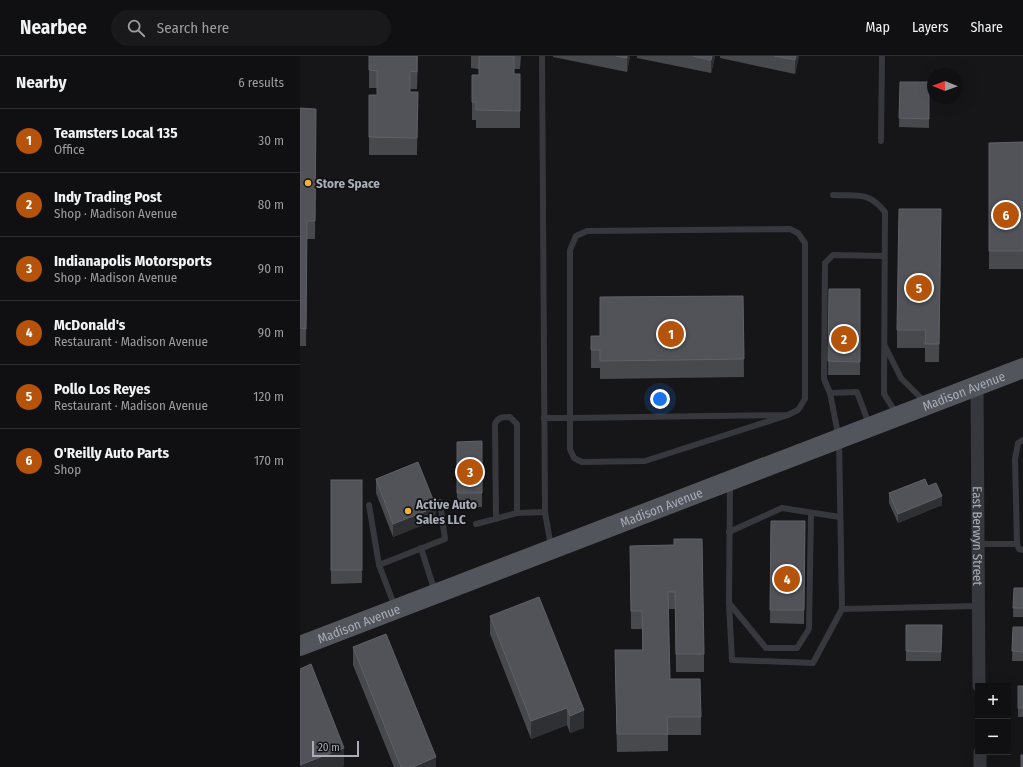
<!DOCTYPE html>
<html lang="en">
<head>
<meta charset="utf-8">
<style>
	body { margin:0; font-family:"Fira Sans Condensed",sans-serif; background:#19191b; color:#f1f3f6 }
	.controls { position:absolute; right:12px; bottom:12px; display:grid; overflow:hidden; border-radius:0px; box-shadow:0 4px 16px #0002 }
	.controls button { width:36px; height:36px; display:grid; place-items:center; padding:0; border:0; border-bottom:1px solid #303032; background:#101012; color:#f1f3f6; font:20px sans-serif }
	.compass { position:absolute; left:627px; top:12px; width:36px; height:36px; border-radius:50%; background:#101012; box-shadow:0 4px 16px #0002; rotate:271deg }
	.scale { position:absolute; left:12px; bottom:10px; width:47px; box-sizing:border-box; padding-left:4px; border:2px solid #a8adb8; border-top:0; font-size:11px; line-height:14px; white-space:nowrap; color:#a8adb8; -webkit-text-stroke:3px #111113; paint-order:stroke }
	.you { position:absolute; left:360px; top:343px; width:14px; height:14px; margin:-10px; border:3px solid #fff; border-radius:50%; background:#1a73e8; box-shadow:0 0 0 6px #1a73e833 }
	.badge { display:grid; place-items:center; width:26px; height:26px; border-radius:50%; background:#b45309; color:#fff; font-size:13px; font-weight:700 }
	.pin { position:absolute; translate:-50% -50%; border:2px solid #fff; box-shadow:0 1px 4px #0006 }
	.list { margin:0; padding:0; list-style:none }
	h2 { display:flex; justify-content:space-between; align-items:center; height:52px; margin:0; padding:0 16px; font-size:17px }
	h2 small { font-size:13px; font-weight:400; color:#9c9d9f }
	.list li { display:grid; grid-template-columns:26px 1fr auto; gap:12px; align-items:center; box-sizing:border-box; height:64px; padding:0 16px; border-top:1px solid #303032 }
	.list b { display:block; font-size:15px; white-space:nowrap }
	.list p { margin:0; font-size:13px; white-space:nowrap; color:#9c9d9f }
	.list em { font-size:13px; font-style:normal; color:#9c9d9f }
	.icon { flex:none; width:22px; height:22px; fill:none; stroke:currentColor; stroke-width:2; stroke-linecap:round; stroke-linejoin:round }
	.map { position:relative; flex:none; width:723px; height:711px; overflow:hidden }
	header { display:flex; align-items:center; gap:24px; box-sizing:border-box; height:56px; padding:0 20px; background:#101012; border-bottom:1px solid #303032 }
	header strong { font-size:19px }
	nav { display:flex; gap:22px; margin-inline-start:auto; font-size:14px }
	.search { width:280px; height:36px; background:#19191b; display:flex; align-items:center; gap:10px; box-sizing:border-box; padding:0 14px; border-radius:22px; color:#9c9d9f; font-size:15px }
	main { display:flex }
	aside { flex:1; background:#101012 }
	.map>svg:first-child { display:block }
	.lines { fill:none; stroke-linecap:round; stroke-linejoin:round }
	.service { stroke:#37383d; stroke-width:6 }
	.minor { stroke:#37383d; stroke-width:13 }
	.primary { stroke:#53555c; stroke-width:20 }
	.wall { fill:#47494d }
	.shaded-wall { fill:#2f3033 }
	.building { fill:#525359; stroke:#5f6168 }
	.poi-dot { fill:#f2b134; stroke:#111113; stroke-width:1.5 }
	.labels { text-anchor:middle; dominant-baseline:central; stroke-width:3.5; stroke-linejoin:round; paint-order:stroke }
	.poi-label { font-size:13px; font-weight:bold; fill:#a8adb8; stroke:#111113; text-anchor:start }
	.street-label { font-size:13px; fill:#a8adb8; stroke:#111113 }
</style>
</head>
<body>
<header>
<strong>Nearbee</strong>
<div class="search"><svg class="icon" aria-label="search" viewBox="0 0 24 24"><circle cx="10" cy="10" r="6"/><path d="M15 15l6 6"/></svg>Search here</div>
<nav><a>Map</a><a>Layers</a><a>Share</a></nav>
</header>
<main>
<aside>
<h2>Nearby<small>6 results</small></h2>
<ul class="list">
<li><span class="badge">1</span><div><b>Teamsters Local 135</b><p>Office</p></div><em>30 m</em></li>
<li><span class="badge">2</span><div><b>Indy Trading Post</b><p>Shop · Madison Avenue</p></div><em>80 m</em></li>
<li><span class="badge">3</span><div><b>Indianapolis Motorsports</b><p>Shop · Madison Avenue</p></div><em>90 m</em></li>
<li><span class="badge">4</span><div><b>McDonald's</b><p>Restaurant · Madison Avenue</p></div><em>90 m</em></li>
<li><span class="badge">5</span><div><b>Pollo Los Reyes</b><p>Restaurant · Madison Avenue</p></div><em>120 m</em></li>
<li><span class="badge">6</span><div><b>O'Reilly Auto Parts</b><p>Shop</p></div><em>170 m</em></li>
</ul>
</aside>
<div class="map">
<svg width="723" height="711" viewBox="0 0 723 711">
	<rect width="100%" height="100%" fill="#161618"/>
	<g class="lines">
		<g class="service">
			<path d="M 242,0 L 245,456"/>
			<path d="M 581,85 L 582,0"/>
			<path d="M 533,139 C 558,140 568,135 585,156 L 584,338 L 596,357"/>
			<path d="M 585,290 L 601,322 L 626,347"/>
			<path d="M 530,337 L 557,336 L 569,368"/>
			<path d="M 244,362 L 270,362 L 270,393 L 274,402 L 282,406 L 345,405 L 488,359 L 498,354 L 505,343 L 505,187 L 498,177 L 490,173 L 287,175 L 276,180 L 270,194 L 270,362 L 488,359"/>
			<path d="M 723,384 L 718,387 L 715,403 L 717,488 L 719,493 L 723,494"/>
			<path d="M 430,429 L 429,547 L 432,604 L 513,607 L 542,553 L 539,383 L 530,337 L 524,323 L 525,207 L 533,199 L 584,200"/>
			<path d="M 69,449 L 79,509 L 145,483 L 140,446"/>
			<path d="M 217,457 L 245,456 L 251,491"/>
			<path d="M 176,468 L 217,457 L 217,368 L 210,361 C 202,361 198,361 195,368 L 196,463"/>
			<path d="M 429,476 L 482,452 L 540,461"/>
			<path d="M 678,488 L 717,488"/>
			<path d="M 121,492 L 135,536"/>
			<path d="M 79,509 L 95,551"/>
			<path d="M 429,547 L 466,592 L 497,592 L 509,573 L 511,457"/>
			<path d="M 542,553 L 678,550"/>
		</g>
		<g class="minor">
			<path id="s1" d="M 677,330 L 679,630"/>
			<path d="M 680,696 L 680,711"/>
		</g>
		<path class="primary" id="s2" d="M 0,590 L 723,312"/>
	</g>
	<g class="wall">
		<path d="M 69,0 L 118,0 L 117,33 L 110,33 L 110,36 L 118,36 L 117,99 L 69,99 L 69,39 L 77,39 L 77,32 L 69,32 Z"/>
		<path d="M 171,0 L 221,0 L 220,13 L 214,13 L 214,18 L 220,18 L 220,72 L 176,72 L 176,64 L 172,64 L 172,19 L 179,19 L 179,13 L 171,12 Z"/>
		<path d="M 253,0 L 330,0 L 327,16 L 253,1 Z"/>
		<path d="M 337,0 L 415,0 L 411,17 L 337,2 Z"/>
		<path d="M 420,0 L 499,0 L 495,18 L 420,2 Z"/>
		<path d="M 600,26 L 629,26 L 629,72 L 599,71 Z"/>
		<path d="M 0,52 L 16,53 L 15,183 L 7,183 L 6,290 L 0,290 Z"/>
		<path d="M 723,86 L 723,213 L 689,213 L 689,87 Z"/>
		<path d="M 641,171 L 639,306 L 625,306 L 625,292 L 597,292 L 597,274 Z"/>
		<path d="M 529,233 L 560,233 L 560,319 L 528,319 Z"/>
		<path d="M 443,240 L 444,321 L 300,323 L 300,312 L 291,312 L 291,280 L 300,280 Z"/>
		<path d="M 182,385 L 182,451 L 157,451 L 157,386 Z"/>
		<path d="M 76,423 L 136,464 L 93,481 L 76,437 Z"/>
		<path d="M 31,424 L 62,424 L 62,527 L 31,528 Z"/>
		<path d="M 628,430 L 642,449 L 598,467 L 589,447 L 589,437 Z"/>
		<path d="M 471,465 L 505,465 L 504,568 L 470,567 Z"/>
		<path d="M 374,489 L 404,598 L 404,616 L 376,616 L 375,553 L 368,553 L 370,623 L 401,661 L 401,679 L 368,679 L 368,695 L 317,696 L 315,612 L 342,594 L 342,573 L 331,573 L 330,490 Z"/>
		<path d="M 714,532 L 723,532 L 723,561 L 713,561 Z"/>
		<path d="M 190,560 L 284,672 L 270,677 L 267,669 L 231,683 L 190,578 Z"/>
		<path d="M 606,569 L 642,569 L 641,605 L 606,605 Z"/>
		<path d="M 713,571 L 723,571 L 723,605 L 712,605 Z"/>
		<path d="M 53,591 L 136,711 L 94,711 L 53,609 Z"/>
		<rect x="718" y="630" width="5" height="31"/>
	</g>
	<g class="shaded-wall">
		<path d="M 327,0 L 330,0 L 327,16 Z"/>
		<path d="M 412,0 L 415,0 L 411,17 L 411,4 Z"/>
		<path d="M 496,0 L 499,0 L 495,18 L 495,4 Z"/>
		<path d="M 642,440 L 642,449 L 598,467 L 598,458 Z"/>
		<path d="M 136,451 L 136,464 L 93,481 L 93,468 Z"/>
		<path d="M 267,652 L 267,669 L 231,683 L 231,665 Z"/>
		<path d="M 284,654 L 284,672 L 270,677 L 270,660 Z"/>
		<path d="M 44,692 L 44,710 L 41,711 L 0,711 L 0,709 Z"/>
		<path d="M 136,701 L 136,711 L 113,711 Z"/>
	</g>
	<g class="building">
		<path d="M 69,0 L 117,0 L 117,16 L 110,15 L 110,36 L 118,36 L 117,82 L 69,81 L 69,39 L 77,39 L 77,15 L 69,14 Z"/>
		<path d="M 179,0 L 214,0 L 214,18 L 220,18 L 220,55 L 176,54 L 176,46 L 172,46 L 172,19 L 179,19 Z"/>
		<path d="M 316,0 L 327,0 L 327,2 Z"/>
		<path d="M 393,0 L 412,0 L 411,4 Z"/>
		<path d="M 474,0 L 496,0 L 495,4 Z"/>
		<path d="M 600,26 L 629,26 L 629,63 L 599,62 Z"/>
		<path d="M 0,52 L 16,53 L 15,165 L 7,165 L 6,273 L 0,272 Z"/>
		<path d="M 723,86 L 723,195 L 689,195 L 689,87 Z"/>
		<path d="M 599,153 L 641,153 L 639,288 L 625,288 L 626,274 L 597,274 Z"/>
		<path d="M 529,233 L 560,233 L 560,306 L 528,305 Z"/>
		<path d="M 443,240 L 444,303 L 300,305 L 300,294 L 291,294 L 291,280 L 300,280 L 300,241 Z"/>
		<path d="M 182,385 L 182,437 L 157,437 L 157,386 Z"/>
		<path d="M 118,406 L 136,451 L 93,468 L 76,423 Z"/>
		<path d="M 625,423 L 628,430 L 636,427 L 642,440 L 598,458 L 589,437 Z"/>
		<rect x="31" y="424" width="31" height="90"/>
		<path d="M 471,465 L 505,465 L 504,554 L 470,554 Z"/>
		<path d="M 374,483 L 402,483 L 404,598 L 376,598 L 375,536 L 368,536 L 370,623 L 400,623 L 401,661 L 367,661 L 368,678 L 317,678 L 315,594 L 343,594 L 342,555 L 331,555 L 330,490 L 374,489 Z"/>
		<path d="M 714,532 L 723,532 L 723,552 L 713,552 Z"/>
		<path d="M 239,541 L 284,654 L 270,660 L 267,652 L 231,665 L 190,560 Z"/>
		<path d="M 606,569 L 642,569 L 641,596 L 606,595 Z"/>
		<path d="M 713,571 L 723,571 L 723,596 L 712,595 Z"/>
		<path d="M 86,578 L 136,701 L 113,711 L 101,711 L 53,591 Z"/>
		<path d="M 11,608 L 44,692 L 0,709 L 0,613 Z"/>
		<rect x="718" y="630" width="5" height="22"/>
		<rect x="721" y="699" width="2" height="12"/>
	</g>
	<g class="poi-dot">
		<circle cx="8" cy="127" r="4"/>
		<circle cx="108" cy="455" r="4"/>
	</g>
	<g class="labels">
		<g class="poi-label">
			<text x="16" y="127">Store Space</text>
			<text x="116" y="448">Active Auto<tspan x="116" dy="15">Sales LLC</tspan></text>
		</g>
		<g class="street-label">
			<text stroke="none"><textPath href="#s2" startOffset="711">Madison Avenue</textPath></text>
			<text stroke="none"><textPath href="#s2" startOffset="387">Madison Avenue</textPath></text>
			<text stroke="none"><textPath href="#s1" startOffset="150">East Berwyn Street</textPath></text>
			<text stroke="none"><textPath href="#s2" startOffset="63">Madison Avenue</textPath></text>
		</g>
	</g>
</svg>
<div class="controls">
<button>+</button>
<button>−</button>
</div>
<svg class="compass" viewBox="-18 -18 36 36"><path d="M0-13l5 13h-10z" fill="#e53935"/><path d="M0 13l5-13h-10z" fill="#9c9d9f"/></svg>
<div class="scale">20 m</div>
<div class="you"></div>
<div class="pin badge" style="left:371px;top:278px">1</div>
<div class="pin badge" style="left:544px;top:283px">2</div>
<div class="pin badge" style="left:170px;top:416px">3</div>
<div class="pin badge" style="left:487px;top:523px">4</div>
<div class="pin badge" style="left:619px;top:232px">5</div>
<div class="pin badge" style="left:706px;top:159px">6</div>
</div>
</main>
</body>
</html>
